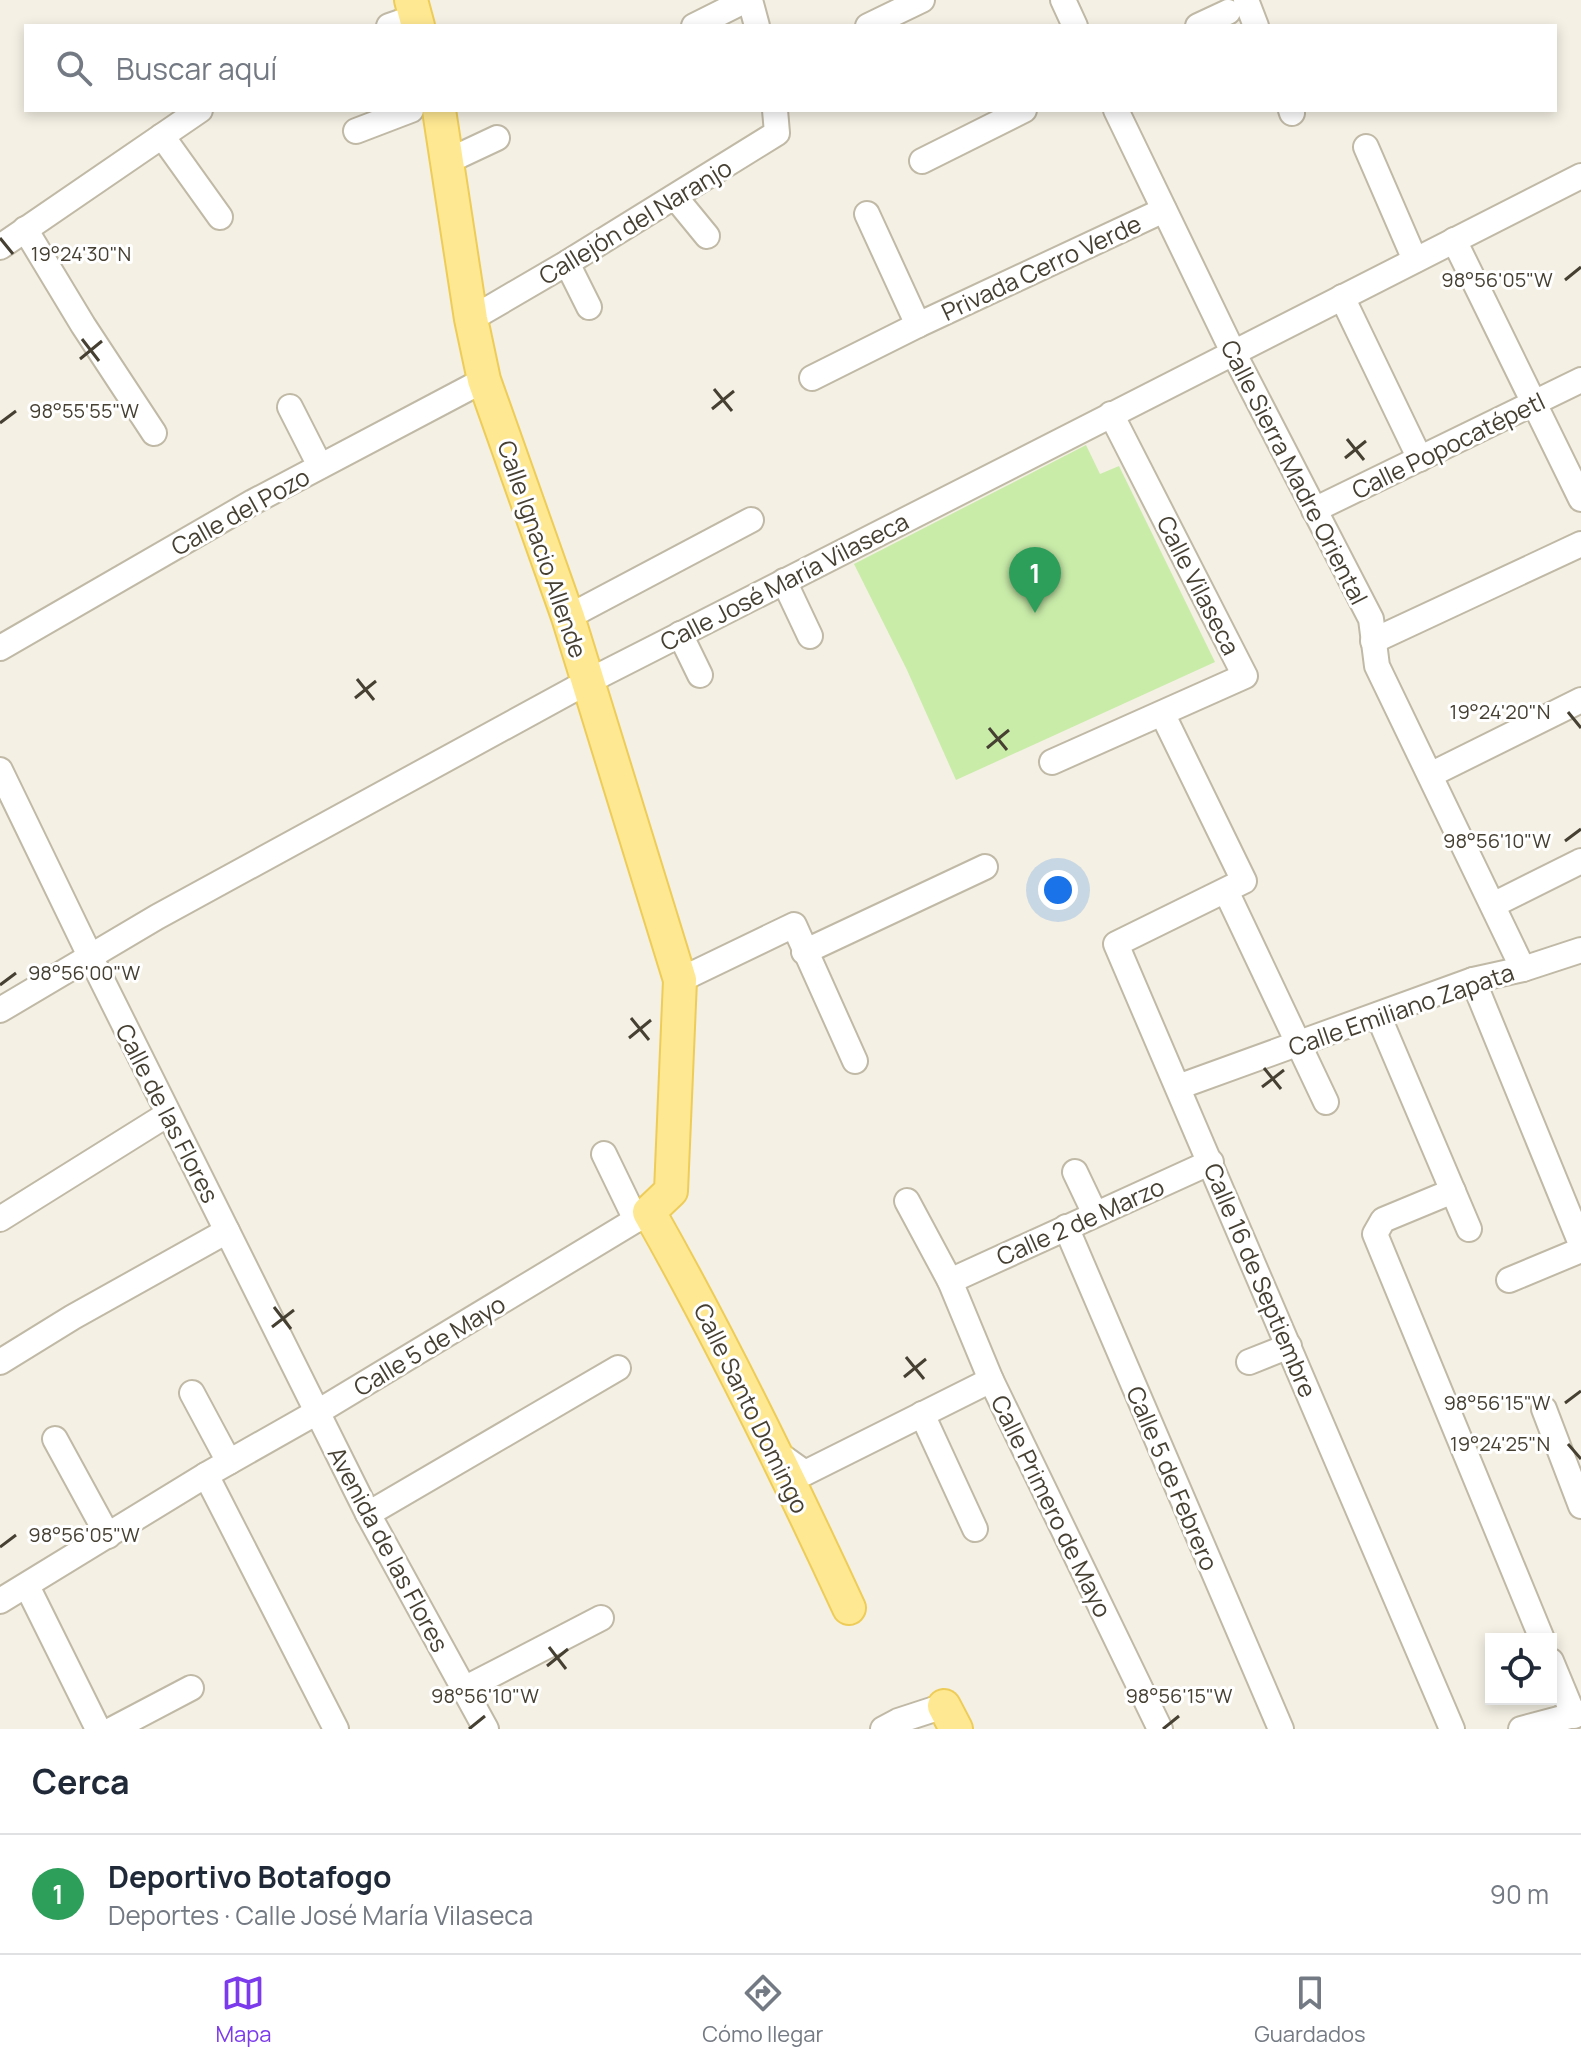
<!DOCTYPE html>
<html lang="es">
<head>
<meta charset="utf-8">
<style>
	body { margin:0; font-family:Manrope,sans-serif; background:#f2f2f3; color:#1f2937 }
	.controls { position:absolute; right:24px; bottom:24px; display:grid; overflow:hidden; border-radius:0px; box-shadow:0 4px 12px #0003 }
	.controls button { width:72px; height:72px; display:grid; place-items:center; padding:0; border:0; border-bottom:2px solid #e0e1e3; background:#fff; color:#1f2937; font:40px sans-serif }
	.you { position:absolute; left:1058px; top:890px; width:28px; height:28px; margin:-20px; border:6px solid #fff; border-radius:50%; background:#1a73e8; box-shadow:0 0 0 12px #1a73e833 }
	.badge { display:grid; place-items:center; width:52px; height:52px; border-radius:50%; background:#7c3aed; color:#fff; font-size:26px; font-weight:700 }
	.pin { position:absolute; translate:-50% -66px; filter:drop-shadow(0 2px 4px #0008) }
	.pin::after { content:''; position:absolute; top:42px; width:28px; height:24px; background:inherit; clip-path:polygon(0 0,100% 0,50% 100%) }
	.list { margin:0; padding:0; list-style:none }
	h2 { display:flex; justify-content:space-between; align-items:center; height:104px; margin:0; padding:0 32px; font-size:34px }
	h2 small { font-size:26px; font-weight:400; color:#747a83 }
	.list li { display:grid; grid-template-columns:52px 1fr auto; gap:24px; align-items:center; box-sizing:border-box; height:120px; padding:0 32px; border-top:2px solid #e0e1e3 }
	.list b { display:block; font-size:30px; white-space:nowrap }
	.list p { margin:0; font-size:26px; white-space:nowrap; color:#747a83 }
	.list em { font-size:26px; font-style:normal; color:#747a83 }
	.icon { flex:none; width:44px; height:44px; fill:none; stroke:currentColor; stroke-width:2; stroke-linecap:round; stroke-linejoin:round }
	.map { position:relative; flex:none; width:1581px; height:1729px; overflow:hidden }
	.search { position:absolute; background:#fff; box-shadow:0 4px 12px #0003; left:24px; right:24px; top:24px; height:88px; display:flex; align-items:center; gap:20px; box-sizing:border-box; padding:0 28px; border-radius:0px; color:#747a83; font-size:30px }
	.sheet { height:224px; background:#fff }
	nav { display:flex; justify-content:space-around; align-items:center; box-sizing:border-box; height:112px; border-top:2px solid #e0e1e3; background:#fff; font-size:22px; color:#747a83 }
	nav a { display:grid; justify-items:center; gap:4px }
	nav .on { color:#7c3aed }
	.map>svg:first-child { display:block }
	.green { fill:#c9eca9 }
	.lines { fill:none; stroke-linecap:round; stroke-linejoin:round }
	.minor-casing { stroke:#c0b9a6; stroke-width:28 }
	.major-casing { stroke:#eecc58; stroke-width:36 }
	.minor { stroke:#fff; stroke-width:24 }
	.major { stroke:#ffe892; stroke-width:32 }
	.ticks { fill:none; stroke:#464033; stroke-width:3 }
	.labels { text-anchor:middle; dominant-baseline:central; stroke-width:6; stroke-linejoin:round; paint-order:stroke }
	.street-label { font-size:24px; fill:#464033; stroke:#fff }
	.ticks-label { font-size:20px; text-anchor:middle; fill:#464033; stroke:#fff; stroke-width:6; stroke-linejoin:round; paint-order:stroke }
</style>
</head>
<body>
<div class="map">
<svg width="1581" height="1729" viewBox="0 0 1581 1729">
	<rect width="100%" height="100%" fill="#f4f0e4"/>
	<path class="green" d="M 1086,445 L 1100,474 L 1119,466 L 1215,662 L 956,780 L 907,670 L 854,564 Z"/>
	<g class="lines">
		<g class="minor-casing">
			<g id="minor">
				<path d="M 750,0 L 757,26"/>
				<path d="M 1063,0 L 1075,26"/>
				<path d="M 1246,0 L 1256,26"/>
				<path d="M 389,26 L 415,17"/>
				<path d="M 694,26 L 746,0"/>
				<path d="M 868,26 L 922,0"/>
				<path d="M 1198,26 L 1228,12"/>
				<path d="M 1116,110 L 1233,352 L 1371,619 L 1377,666 L 1523,969"/>
				<path d="M 1291,110 L 1292,113"/>
				<path d="M 356,131 L 411,110"/>
				<path d="M 162,136 L 220,217"/>
				<path d="M 1366,147 L 1415,260"/>
				<path d="M 448,161 L 497,138"/>
				<path d="M 922,161 L 1024,110"/>
				<path d="M 675,197 L 707,236"/>
				<path d="M 867,214 L 918,325"/>
				<path d="M 25,229 L 83,325 L 154,433"/>
				<path d="M 1454,240 L 1581,499"/>
				<path d="M 0,247 L 200,110"/>
				<path d="M 567,263 L 589,307"/>
				<path d="M 1342,297 L 1420,459"/>
				<path d="M 471,319 L 567,263 L 777,133 L 775,110"/>
				<path d="M 812,378 L 918,325 L 1164,210"/>
				<path d="M 290,407 L 320,466"/>
				<path d="M 1314,510 L 1581,380"/>
				<path d="M 784,581 L 810,636"/>
				<path d="M 568,617 L 751,520"/>
				<path d="M 680,634 L 700,675"/>
				<path d="M 1373,641 L 1581,544"/>
				<path d="M 0,648 L 253,502 L 484,380"/>
				<path d="M 1163,715 L 1244,881 L 1116,944 L 1452,1729"/>
				<path d="M 1052,762 L 1245,676 L 1111,414"/>
				<path d="M 0,770 L 91,958 L 368,1514 L 486,1729"/>
				<path d="M 1430,775 L 1581,700"/>
				<path d="M 1226,891 L 1326,1102"/>
				<path d="M 1493,905 L 1581,861"/>
				<path d="M 804,952 L 985,867"/>
				<path d="M 680,980 L 794,925 L 855,1061"/>
				<path d="M 1473,980 L 1581,1244"/>
				<path d="M 0,1010 L 157,917 L 589,681 L 1581,176"/>
				<path d="M 1378,1015 L 1469,1229"/>
				<path d="M 1178,1087 L 1473,980 L 1523,969 L 1581,950"/>
				<path d="M 604,1154 L 636,1220"/>
				<path d="M 1075,1172 L 1095,1214"/>
				<path d="M 1453,1191 L 1383,1220 L 1375,1234 L 1542,1639"/>
				<path d="M 907,1201 L 950,1281 L 991,1380 L 1160,1729"/>
				<path d="M 0,1219 L 168,1114"/>
				<path d="M 1066,1227 L 1281,1729"/>
				<path d="M 1509,1280 L 1581,1250"/>
				<path d="M 950,1281 L 1211,1162"/>
				<path d="M 0,1362 L 73,1317 L 227,1231"/>
				<path d="M 1249,1362 L 1289,1346"/>
				<path d="M 192,1393 L 229,1462"/>
				<path d="M 1544,1409 L 1581,1506"/>
				<path d="M 922,1414 L 975,1529"/>
				<path d="M 55,1439 L 108,1536"/>
				<path d="M 777,1453 L 805,1473 L 991,1380"/>
				<path d="M 206,1475 L 336,1729"/>
				<path d="M 368,1514 L 618,1368"/>
				<path d="M 27,1586 L 98,1729"/>
				<path d="M 0,1601 L 206,1475 L 326,1407 L 649,1212"/>
				<path d="M 1551,1661 L 1574,1716"/>
				<path d="M 464,1689 L 601,1618"/>
				<path d="M 113,1729 L 191,1688"/>
				<path d="M 883,1729 L 898,1721 L 944,1706"/>
				<path d="M 1521,1729 L 1581,1713"/>
			</g>
		</g>
		<g class="major-casing">
			<g id="major">
				<path d="M 411,0 L 418,26"/>
				<path d="M 439,110 L 471,319 L 484,380 L 568,617 L 680,980 L 671,1191 L 649,1212 C 722,1341 787,1474 849,1608"/>
				<path d="M 944,1706 L 956,1729"/>
			</g>
		</g>
		<use href="#minor" class="minor"/>
		<use href="#major" class="major"/>
	</g>
	<path class="ticks" d="M 0,238 L 13,254M 1565,280 L 1581,267M 82,339 L 99,361M 80,359 L 102,341M 714,389 L 732,411M 712,409 L 734,391M 0,423 L 16,411M 1347,439 L 1364,460M 1345,458 L 1366,441M 357,679 L 374,700M 355,698 L 376,681M 1568,712 L 1581,728M 989,728 L 1007,750M 987,748 L 1009,730M 1565,841 L 1581,829M 0,985 L 16,973M 631,1018 L 649,1040M 629,1038 L 651,1020M 1264,1068 L 1281,1089M 1262,1087 L 1284,1070M 274,1307 L 291,1329M 272,1327 L 294,1310M 906,1357 L 924,1379M 904,1377 L 926,1359M 1565,1403 L 1581,1391M 1568,1444 L 1581,1459M 0,1547 L 16,1535M 549,1647 L 566,1669M 547,1666 L 568,1649M 469,1729 L 485,1716M 1163,1729 L 1179,1716"/>
	<g class="labels">
		<g class="street-label">
			<text transform="translate(635 221) rotate(-31)">Callejón del Naranjo</text>
			<text transform="translate(1041 267) rotate(-25)">Privada Cerro Verde</text>
			<text transform="translate(1448 445) rotate(-26)">Calle Popocatépetl</text>
			<text transform="translate(1295 472) rotate(63)">Calle Sierra Madre Oriental</text>
			<text transform="translate(240 511) rotate(-29)">Calle del Pozo</text>
			<text transform="translate(543 549) rotate(71)">Calle Ignacio Allende</text>
			<text transform="translate(784 581) rotate(-27)">Calle José María Vilaseca</text>
			<text transform="translate(1199 585) rotate(63)">Calle Vilaseca</text>
			<text transform="translate(1401 1009) rotate(-19)">Calle Emiliano Zapata</text>
			<text transform="translate(168 1113) rotate(63)">Calle de las Flores</text>
			<text transform="translate(1080 1221) rotate(-24)">Calle 2 de Marzo</text>
			<text transform="translate(1261 1280) rotate(67)">Calle 16 de Septiembre</text>
			<text transform="translate(429 1345) rotate(-31)">Calle 5 de Mayo</text>
			<text transform="translate(752 1408) rotate(64)">Calle Santo Domingo</text>
			<text transform="translate(1173 1478) rotate(67)">Calle 5 de Febrero</text>
			<text transform="translate(1052 1506) rotate(64)">Calle Primero de Mayo</text>
			<text transform="translate(389 1549) rotate(62)">Avenida de las Flores</text>
		</g>
	</g>
	<g class="ticks-label">
		<text x="81" y="261">19°24'30"N</text>
		<text x="1497" y="287">98°56'05"W</text>
		<text x="84" y="418">98°55'55"W</text>
		<text x="1500" y="719">19°24'20"N</text>
		<text x="1497" y="848">98°56'10"W</text>
		<text x="84" y="980">98°56'00"W</text>
		<text x="1497" y="1410">98°56'15"W</text>
		<text x="1500" y="1451">19°24'25"N</text>
		<text x="84" y="1542">98°56'05"W</text>
		<text x="485" y="1703">98°56'10"W</text>
		<text x="1179" y="1703">98°56'15"W</text>
	</g>
</svg>
<div class="controls">
<button><svg class="icon" aria-label="locate" viewBox="0 0 24 24"><circle cx="12" cy="12" r="6"/><path d="M12 2v4M12 18v4M2 12h4M18 12h4"/></svg></button>
</div>
<div class="you"></div>
<div class="pin badge" style="left:1035px;top:613px;background:#2e9e5b">1</div>
<div class="search"><svg class="icon" aria-label="search" viewBox="0 0 24 24"><circle cx="10" cy="10" r="6"/><path d="M15 15l6 6"/></svg>Buscar aquí</div>
</div>
<section class="sheet">
<h2>Cerca<small></small></h2>
<ul class="list">
<li><span class="badge" style="background:#2e9e5b">1</span><div><b>Deportivo Botafogo</b><p>Deportes · Calle José María Vilaseca</p></div><em>90 m</em></li>
</ul>
</section>
<nav>
<a class="on"><svg class="icon" aria-label="map" viewBox="0 0 24 24"><path d="M3 6l6-2 6 2 6-2v14l-6 2-6-2-6 2zM9 4v14M15 6v14"/></svg>Mapa</a>
<a><svg class="icon" aria-label="directions" viewBox="0 0 24 24"><path d="M12 3l9 9-9 9-9-9zM9 14v-3h6M13 9l2 2-2 2"/></svg>Cómo llegar</a>
<a><svg class="icon" aria-label="saved" viewBox="0 0 24 24"><path d="M7 4h10v16l-5-4-5 4z"/></svg>Guardados</a>
</nav>
</body>
</html>
